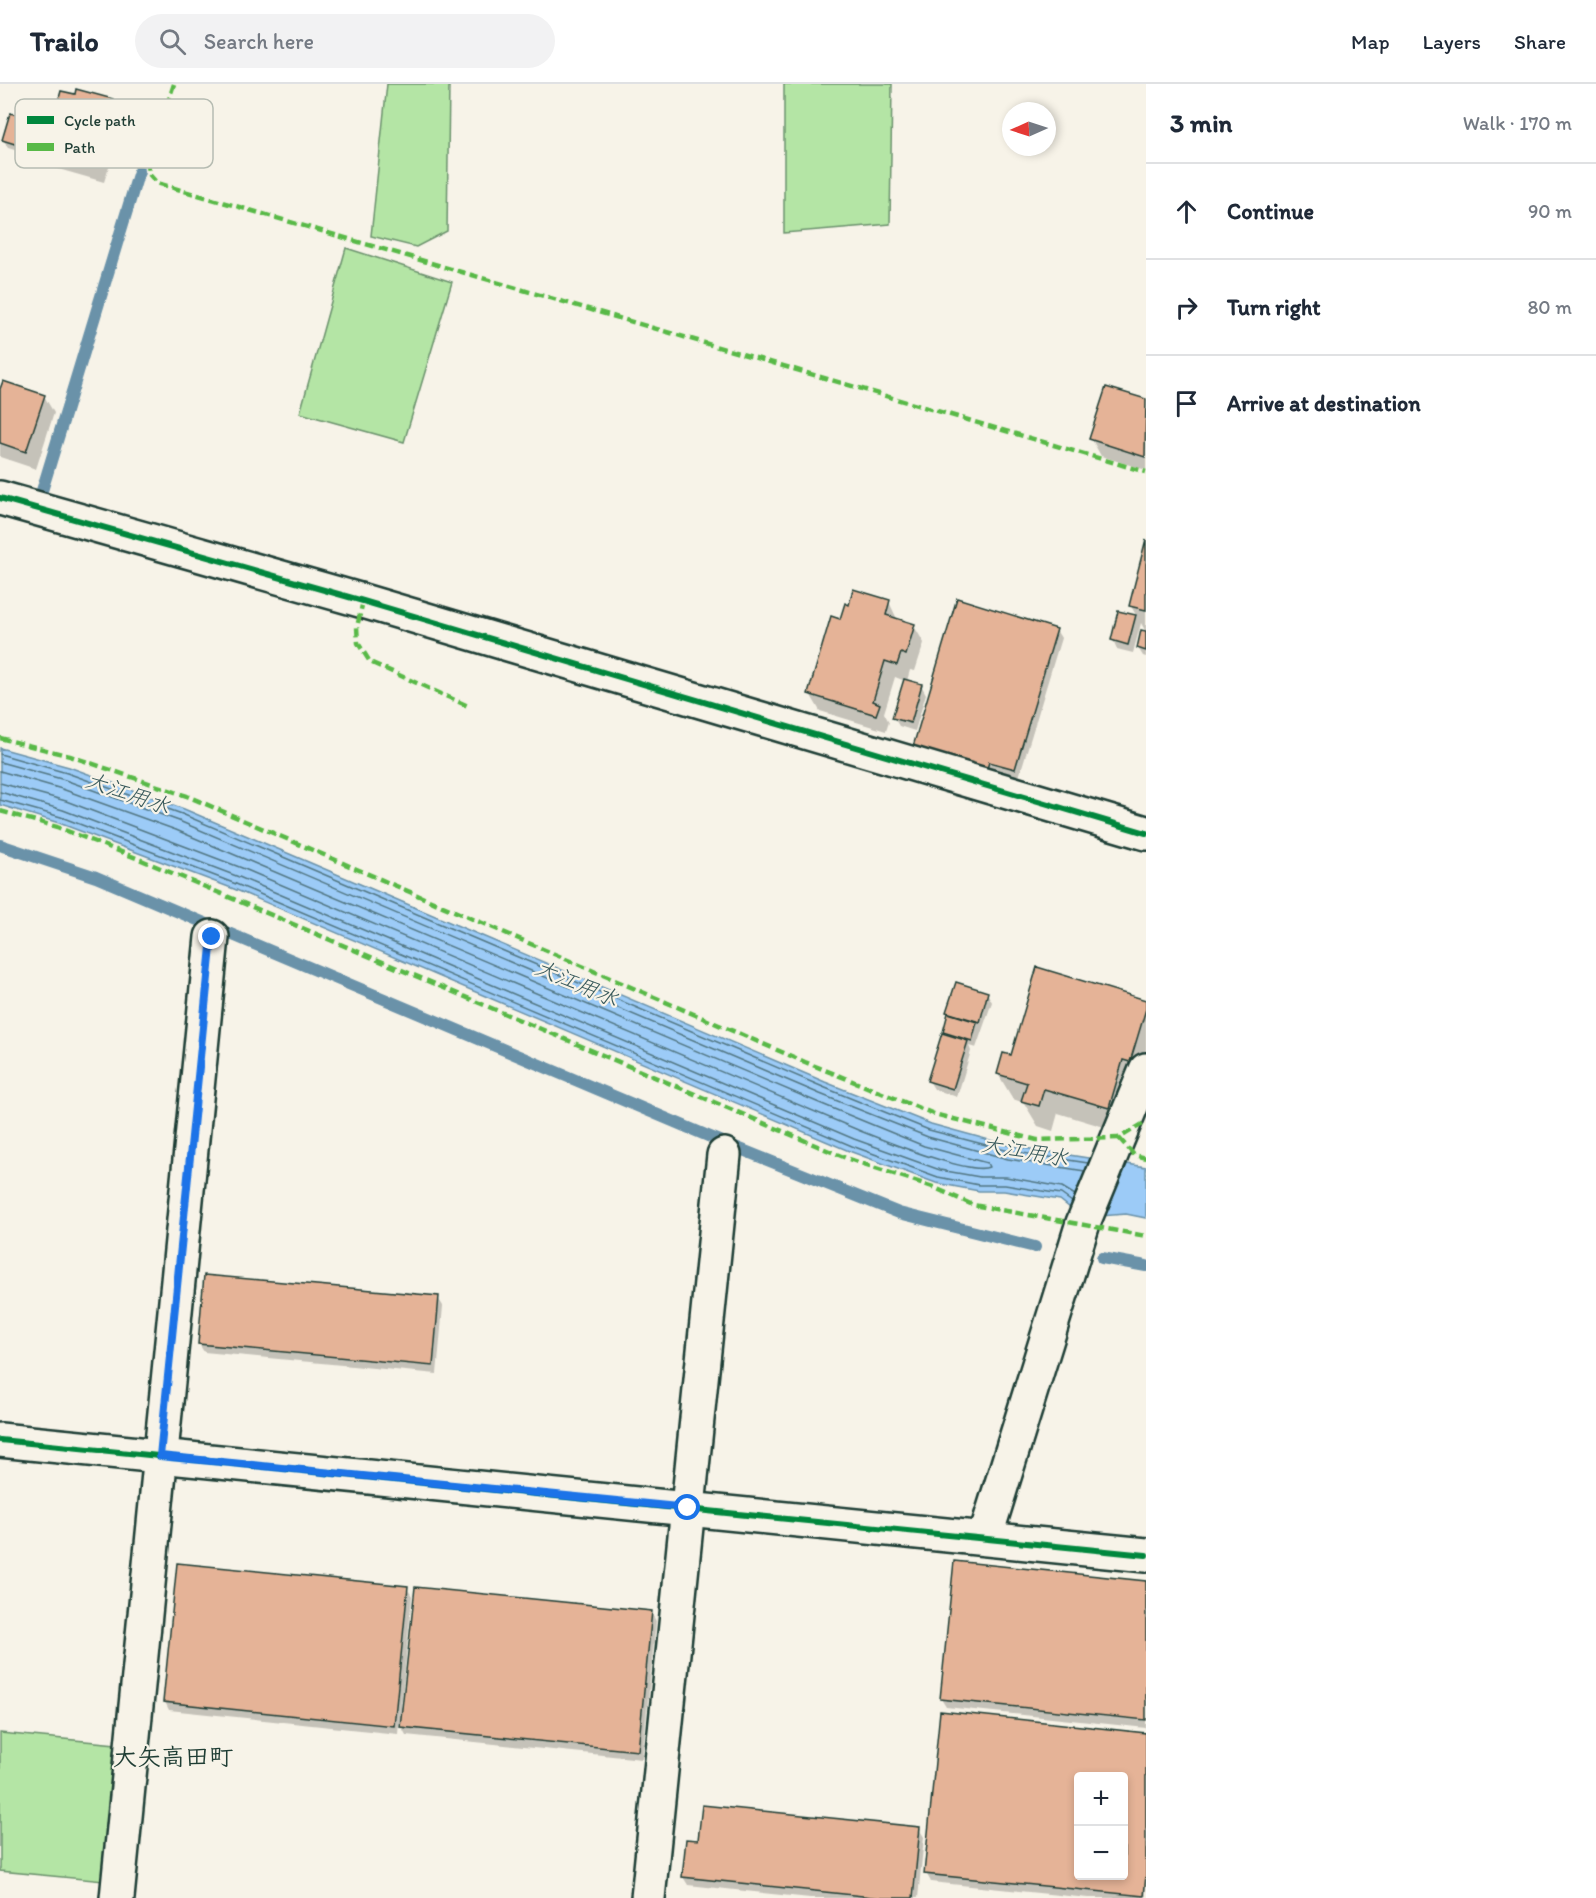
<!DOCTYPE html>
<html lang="en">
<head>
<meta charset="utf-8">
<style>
	body { margin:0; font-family:Itim,"Klee One",sans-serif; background:#f2f2f3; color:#1f2937 }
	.controls { position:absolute; right:18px; bottom:18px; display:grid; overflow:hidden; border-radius:6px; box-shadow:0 3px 9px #0003 }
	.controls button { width:54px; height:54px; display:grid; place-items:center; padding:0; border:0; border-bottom:2px solid #e0e1e3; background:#fff; color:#1f2937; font:30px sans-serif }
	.compass { position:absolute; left:1002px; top:18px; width:54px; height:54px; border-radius:50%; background:#fff; box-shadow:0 3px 9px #0003; rotate:267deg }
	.stop { position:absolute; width:18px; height:18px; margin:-14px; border:4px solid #1a73e8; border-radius:50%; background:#fff }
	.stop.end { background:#1a73e8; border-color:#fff; box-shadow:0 2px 6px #0008 }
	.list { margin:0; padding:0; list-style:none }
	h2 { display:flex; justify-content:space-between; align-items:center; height:78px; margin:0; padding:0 24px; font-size:26px }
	h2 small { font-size:20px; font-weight:400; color:#747a83 }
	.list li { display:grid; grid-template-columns:39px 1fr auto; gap:18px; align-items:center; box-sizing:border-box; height:96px; padding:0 24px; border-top:2px solid #e0e1e3 }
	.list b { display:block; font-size:22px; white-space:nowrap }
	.list em { font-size:20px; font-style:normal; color:#747a83 }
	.icon { flex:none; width:33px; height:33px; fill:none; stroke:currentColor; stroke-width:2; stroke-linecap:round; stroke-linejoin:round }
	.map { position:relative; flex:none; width:1146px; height:1814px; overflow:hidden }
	header { display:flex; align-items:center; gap:36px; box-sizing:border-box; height:84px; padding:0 30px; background:#fff; border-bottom:2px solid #e0e1e3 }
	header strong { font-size:28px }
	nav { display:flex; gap:33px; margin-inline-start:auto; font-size:21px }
	.search { width:420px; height:54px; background:#f2f2f3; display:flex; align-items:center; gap:15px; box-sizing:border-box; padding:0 21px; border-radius:33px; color:#747a83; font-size:22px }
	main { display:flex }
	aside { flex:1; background:#fff }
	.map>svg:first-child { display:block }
	.green { fill:#b4e5a5; stroke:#6a916c; stroke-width:1.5 }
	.water { fill:#9ccbf7; stroke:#6a92a9; stroke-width:1.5 }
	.shadow { fill:#0003; fill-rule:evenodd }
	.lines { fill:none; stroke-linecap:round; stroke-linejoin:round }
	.shore { stroke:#517682; stroke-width:1.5 }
	.stream { stroke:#6a92a9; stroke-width:12 }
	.building { fill:#e5b397; stroke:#1f3d34; stroke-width:1.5; fill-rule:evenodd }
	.minor-casing { stroke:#1f3d34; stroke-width:38 }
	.minor { stroke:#f7f3e8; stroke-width:33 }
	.quiet { stroke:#58b947; stroke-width:4.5; stroke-dasharray:9 4.5; stroke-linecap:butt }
	.cycleway-casing { stroke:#f7f3e8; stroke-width:10 }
	.cycleway { stroke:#00873e; stroke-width:6 }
	.route { stroke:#1a73e8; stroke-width:8 }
	.labels { text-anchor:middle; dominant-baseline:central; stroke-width:4.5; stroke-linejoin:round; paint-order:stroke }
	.water-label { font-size:22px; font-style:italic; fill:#38595b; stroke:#f7f3e8 }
	.quarter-label { font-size:24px; font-weight:bold; fill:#1f3d34; stroke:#f7f3e8 }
	.key { fill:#f7f3e8; stroke:#b6bcb2; stroke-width:1.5 }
	.key-label { font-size:16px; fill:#1f3d34 }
</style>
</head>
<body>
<header>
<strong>Trailo</strong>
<div class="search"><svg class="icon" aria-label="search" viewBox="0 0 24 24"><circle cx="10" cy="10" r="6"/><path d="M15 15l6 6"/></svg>Search here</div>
<nav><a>Map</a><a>Layers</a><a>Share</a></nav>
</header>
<main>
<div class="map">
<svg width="1146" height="1814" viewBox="0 0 1146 1814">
	<rect width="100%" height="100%" fill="#f7f3e8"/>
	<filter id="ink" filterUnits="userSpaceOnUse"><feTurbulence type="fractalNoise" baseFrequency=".0167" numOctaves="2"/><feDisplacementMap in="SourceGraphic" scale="12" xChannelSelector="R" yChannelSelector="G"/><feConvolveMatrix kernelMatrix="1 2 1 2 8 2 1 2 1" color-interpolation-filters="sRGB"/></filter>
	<g filter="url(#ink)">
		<g class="green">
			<path d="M 387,0 L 449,0 L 447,147 L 416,163 L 371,152 Z"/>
			<path d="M 784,0 L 892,0 L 890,140 L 784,149 Z"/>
			<path d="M 346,164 L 452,198 L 404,358 L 300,329 Z"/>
			<path d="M 0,1649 L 116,1660 L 104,1797 L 0,1787 Z"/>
		</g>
		<path class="water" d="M 0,664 L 69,683 L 184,725 L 825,998 L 931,1040 L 1011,1062 L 1146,1083 L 1146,1134 L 1126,1130 L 1100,1132 L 1074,1127 L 1060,1116 L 1004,1107 L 979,1107 L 936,1099 L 849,1067 L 234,805 L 59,739 L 0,721 Z"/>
		<g class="shadow">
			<path d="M 112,16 L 122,34 L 119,46 L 123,53 L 116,77 L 111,76 L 104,98 L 55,84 L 45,66 L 50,50 L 45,42 L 58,23 Z"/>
			<path d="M 38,39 L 43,47 L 35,72 L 8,64 L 3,56 Z"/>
			<path d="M 1107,304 L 1146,317 L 1146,386 L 1101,372 L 1091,354 Z"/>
			<path d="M 0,309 L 44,312 L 54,329 L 36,385 L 0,373 Z"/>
			<path d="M 1146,461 L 1146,548 L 1141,539 L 1133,569 L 1117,565 L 1113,556 L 1119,529 L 1137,533 L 1131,522 Z"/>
			<path d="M 889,518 L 898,537 L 914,542 L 924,559 L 915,587 L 910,586 L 907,597 L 921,601 L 926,610 L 915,647 L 899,642 L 894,634 L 905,597 L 895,593 L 884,629 L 889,638 L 886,647 L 820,627 L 810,610 L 841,537 L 850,523 Z"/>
			<path d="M 1056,546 L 1061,554 L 1019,693 L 994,685 L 991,695 L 918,674 Z"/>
			<path d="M 1146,549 L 1146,573 L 1143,572 L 1138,564 Z"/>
			<path d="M 987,909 L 992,918 L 976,964 L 969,962 L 971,967 L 957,1013 L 934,1005 L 929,997 L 947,953 L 945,948 L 950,931 L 948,928 Z"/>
			<path d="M 1146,918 L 1146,998 L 1124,1049 L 1058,1029 L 1053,1047 L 1038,1042 L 1024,1019 L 1013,1015 L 998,990 L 1012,973 Z"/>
			<path d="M 438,1214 L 443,1222 L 437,1290 L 204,1268 L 199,1260 Z"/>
			<path d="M 1146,1499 L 1146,1644 L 946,1623 L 941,1615 Z"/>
			<path d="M 407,1504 L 412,1512 L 401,1623 L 651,1529 L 656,1537 L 642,1675 L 406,1651 L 399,1638 L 398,1650 L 169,1626 L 165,1618 Z"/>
			<path d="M 942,1629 L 1146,1650 L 1146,1814 L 1088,1814 L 931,1798 L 926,1789 ZM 1078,1692 L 1124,1692 L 1124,1792 L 1078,1792 Z"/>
			<path d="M 919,1745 L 924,1753 L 918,1814 L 810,1814 L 688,1801 L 683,1793 L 700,1758 Z"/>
		</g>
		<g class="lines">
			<g class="shore">
				<path d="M 0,670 L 67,689 L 182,730 L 823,1003 L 929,1046 L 1009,1067 L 1088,1079"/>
				<path d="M 0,678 L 65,696 L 179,737 L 820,1010 L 928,1053 L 1008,1075 L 1085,1087"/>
				<path d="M 0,687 L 62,705 L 176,746 L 817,1018 L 924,1062 L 987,1079 L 989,1083 C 970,1092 881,1055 858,1046 L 242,784 L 66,717 L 0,699"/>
				<path d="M 0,708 L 63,726 L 239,793 L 854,1055 L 940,1086 L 980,1093 L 1006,1093 L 1062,1103 L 1075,1111"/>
				<path d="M 0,716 L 61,733 L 236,800 L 852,1062 L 938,1093 L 979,1101 L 1005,1101 L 1061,1110 L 1072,1118"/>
			</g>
			<g class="stream">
				<path d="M 41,410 L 139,87"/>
				<path d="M 0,761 L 96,793 L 708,1052 L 899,1129 L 1035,1163"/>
				<path d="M 1102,1174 L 1146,1182"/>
			</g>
		</g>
		<g class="building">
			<path d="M 76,5 L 113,15 L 109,33 L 114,34 L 107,61 L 101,60 L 95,81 L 43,66 L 50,44 L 43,42 L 50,19 L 57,21 L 61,7 L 75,10 Z"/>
			<path d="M 10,29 L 39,37 L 31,65 L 2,56 Z"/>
			<path d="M 3,297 L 45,311 L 26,368 L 0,359 L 0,305 Z"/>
			<path d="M 1106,303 L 1146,315 L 1145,373 L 1089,355 Z"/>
			<path d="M 1146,455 L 1146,526 L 1129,522 Z"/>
			<path d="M 853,505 L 890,516 L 886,531 L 915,540 L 906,571 L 901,569 L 897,581 L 885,577 L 873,617 L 880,620 L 876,631 L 808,610 L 831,532 L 840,535 L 845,519 L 849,521 Z"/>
			<path d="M 957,514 L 1057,545 L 1015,685 L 989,678 L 986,688 L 912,666 Z"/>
			<path d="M 1118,527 L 1136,531 L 1128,561 L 1111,556 Z"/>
			<path d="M 1141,546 L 1146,547 L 1146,567 L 1137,564 Z"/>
			<path d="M 904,595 L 922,600 L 911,639 L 892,634 Z"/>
			<path d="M 1037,883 L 1146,916 L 1146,925 L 1130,978 L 1123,976 L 1109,1024 L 1044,1005 L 1039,1022 L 1021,1017 L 1027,999 L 997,990 L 1003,969 L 1011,971 Z"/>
			<path d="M 956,898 L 988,908 L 980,938 L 946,928 Z"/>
			<path d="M 948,929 L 977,938 L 972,957 L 943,948 Z"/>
			<path d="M 942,949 L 968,957 L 953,1005 L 927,997 Z"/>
			<path d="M 204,1191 L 439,1212 L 433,1282 L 198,1260 Z"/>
			<path d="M 954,1477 L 1146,1497 L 1146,1636 L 940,1615 Z"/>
			<path d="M 177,1479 L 408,1502 L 394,1642 L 163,1618 Z"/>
			<path d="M 415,1503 L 652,1527 L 638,1667 L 400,1643 Z"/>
			<path d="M 940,1627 L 1146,1649 L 1146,1791 L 1144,1812 L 924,1790 ZM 1078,1692 L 1124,1692 L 1124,1792 L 1078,1792 Z"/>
			<path d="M 702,1721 L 920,1743 L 913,1814 L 882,1814 L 682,1793 L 686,1755 L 698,1756 Z"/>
		</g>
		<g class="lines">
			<g class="minor-casing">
				<g id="minor">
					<path d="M 0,414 L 363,517 L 1146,749"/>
					<path d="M 0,1356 L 1146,1471"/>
					<path d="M 985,1454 L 1083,1139 L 1146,986"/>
					<path d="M 117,1814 L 212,853"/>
					<path d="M 648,1814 L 724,1071"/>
				</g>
			</g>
			<use href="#minor" class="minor"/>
			<g class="quiet">
				<path d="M 174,0 L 148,79 L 149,90 L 157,99 L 1146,388"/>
				<path d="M 363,517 L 357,543 L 358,559 L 370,578 L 468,622"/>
				<path d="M 0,654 L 70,672 L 187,712 L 805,978 L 934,1030 L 1037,1056 L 1119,1054 L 1146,1038"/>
				<path d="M 0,727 L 57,743 L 139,775 L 846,1074 L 933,1103 L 973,1121 L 1146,1152"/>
				<path d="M 1119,1054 L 1134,1071 L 1146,1074"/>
			</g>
			<g class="cycleway-casing">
				<g id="cycleway">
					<path d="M 0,414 L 363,517 L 1146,749"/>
					<path d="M 0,1356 L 1146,1471"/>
				</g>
			</g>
			<use href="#cycleway" class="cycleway"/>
		</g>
	</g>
	<g class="lines" filter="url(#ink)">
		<path class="route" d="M 212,853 L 160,1372 L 688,1424"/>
	</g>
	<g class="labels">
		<g class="water-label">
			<text transform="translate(128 709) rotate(19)">大江用水</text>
			<text transform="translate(577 899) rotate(23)">大江用水</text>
			<text transform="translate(1025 1067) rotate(10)">大江用水</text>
		</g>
		<g class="quarter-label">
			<text x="173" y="1672">大矢高田町</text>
		</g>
	</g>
	<rect x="15" y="15" width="198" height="69" rx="9" class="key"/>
	<rect x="27" y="32" width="27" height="8" fill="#00873e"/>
	<rect x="27" y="59" width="27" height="8" fill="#58b947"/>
	<g class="key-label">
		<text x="64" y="42">Cycle path</text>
		<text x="64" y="69">Path</text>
	</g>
</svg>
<div class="controls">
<button>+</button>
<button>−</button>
</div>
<svg class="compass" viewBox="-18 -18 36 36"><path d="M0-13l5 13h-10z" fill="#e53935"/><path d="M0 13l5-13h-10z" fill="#747a83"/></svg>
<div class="stop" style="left:688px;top:1424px"></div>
<div class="stop end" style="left:212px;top:853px"></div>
</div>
<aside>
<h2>3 min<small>Walk · 170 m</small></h2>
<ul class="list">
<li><svg class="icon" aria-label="ahead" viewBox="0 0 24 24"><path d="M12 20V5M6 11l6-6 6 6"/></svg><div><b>Continue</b></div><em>90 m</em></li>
<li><svg class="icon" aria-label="right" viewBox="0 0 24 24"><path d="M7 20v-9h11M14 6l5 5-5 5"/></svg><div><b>Turn right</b></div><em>80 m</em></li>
<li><svg class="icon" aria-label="arrive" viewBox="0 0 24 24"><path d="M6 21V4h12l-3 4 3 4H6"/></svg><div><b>Arrive at destination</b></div></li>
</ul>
</aside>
</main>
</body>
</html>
